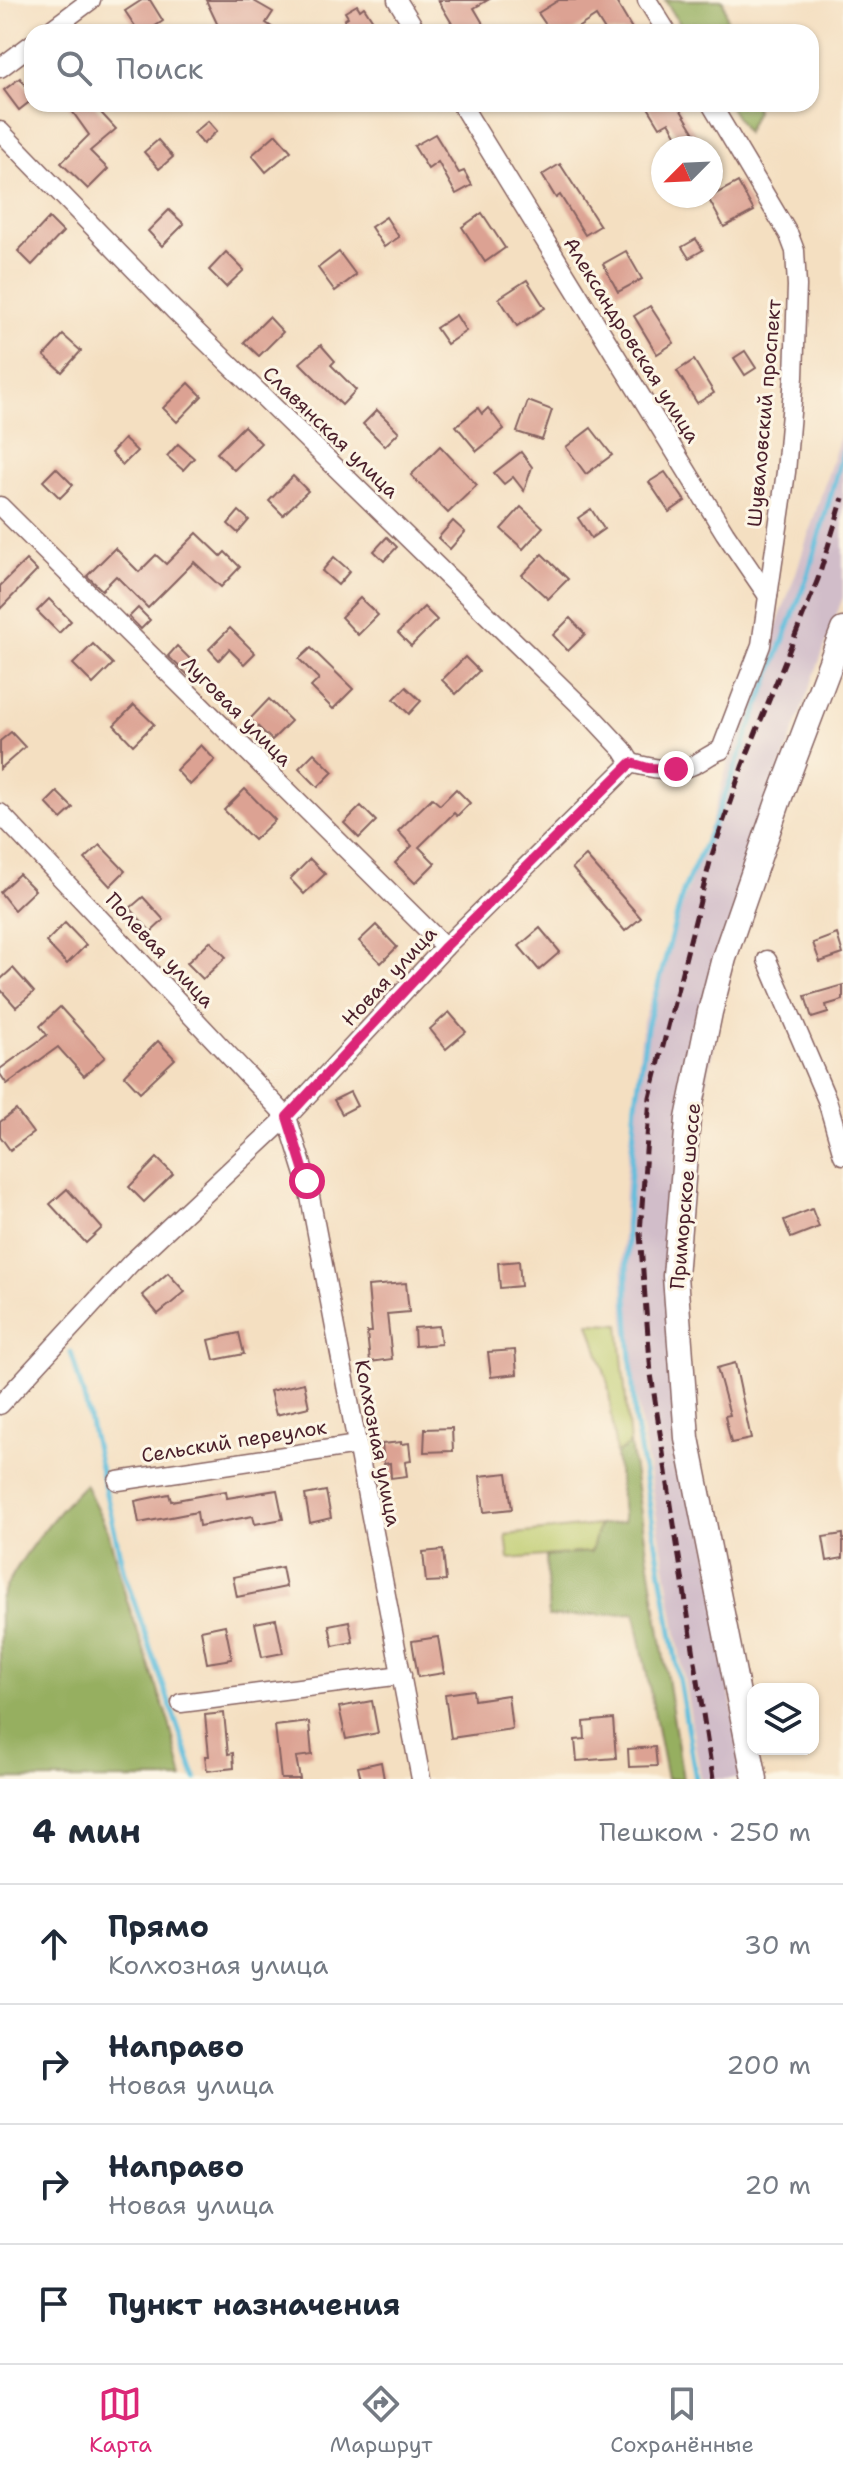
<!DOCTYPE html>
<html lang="ru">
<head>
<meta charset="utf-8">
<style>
	body { margin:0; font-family:"Shantell Sans",sans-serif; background:#f2f2f3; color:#1f2937 }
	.controls { position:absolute; right:24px; bottom:24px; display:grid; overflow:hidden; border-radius:16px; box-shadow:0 2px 6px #0004 }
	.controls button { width:72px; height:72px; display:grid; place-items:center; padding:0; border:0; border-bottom:2px solid #e0e1e3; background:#fff; color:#1f2937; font:40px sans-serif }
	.compass { position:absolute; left:651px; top:136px; width:72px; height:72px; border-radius:50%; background:#fff; box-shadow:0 2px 6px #0004; rotate:246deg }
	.stop { position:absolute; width:24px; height:24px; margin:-18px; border:6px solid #db2777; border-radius:50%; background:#fff }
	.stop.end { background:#db2777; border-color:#fff; box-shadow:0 2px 8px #0008 }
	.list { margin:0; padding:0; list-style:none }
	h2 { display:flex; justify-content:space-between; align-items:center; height:104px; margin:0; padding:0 32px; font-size:34px }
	h2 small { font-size:26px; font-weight:400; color:#747a83 }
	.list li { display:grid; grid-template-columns:52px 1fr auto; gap:24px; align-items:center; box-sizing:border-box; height:120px; padding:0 32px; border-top:2px solid #e0e1e3 }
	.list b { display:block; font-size:30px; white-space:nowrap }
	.list p { margin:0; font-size:26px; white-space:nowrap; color:#747a83 }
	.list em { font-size:26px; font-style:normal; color:#747a83 }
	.icon { flex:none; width:44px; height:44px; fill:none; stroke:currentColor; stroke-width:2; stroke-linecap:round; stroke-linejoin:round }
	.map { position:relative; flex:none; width:843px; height:1779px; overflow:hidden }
	.search { position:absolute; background:#fff; box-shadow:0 2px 6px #0004; left:24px; right:24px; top:24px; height:88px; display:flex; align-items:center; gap:20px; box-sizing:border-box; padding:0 28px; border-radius:24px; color:#747a83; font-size:30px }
	.sheet { height:584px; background:#fff }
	nav { display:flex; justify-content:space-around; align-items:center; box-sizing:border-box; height:112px; border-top:2px solid #e0e1e3; background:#fff; font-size:22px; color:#747a83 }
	nav a { display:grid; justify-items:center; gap:4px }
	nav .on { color:#db2777 }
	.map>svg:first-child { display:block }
	.industrial { fill:#d1bdc9 }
	.green { fill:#bdcb6d; stroke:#84754c; stroke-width:2 }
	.forest { fill:#96af60; stroke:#706746; stroke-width:2 }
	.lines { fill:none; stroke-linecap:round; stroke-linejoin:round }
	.stream { stroke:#5ebedd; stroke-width:5 }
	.building { fill:#dca293 }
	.minor-casing { stroke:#866260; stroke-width:21 }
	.major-casing { stroke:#866260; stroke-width:27 }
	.minor { stroke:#fff; stroke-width:18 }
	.major { stroke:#fff; stroke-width:24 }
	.rail { stroke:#4a1f2b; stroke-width:5; stroke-dasharray:12 6; stroke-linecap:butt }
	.route { stroke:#db2777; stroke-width:10 }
	.labels { text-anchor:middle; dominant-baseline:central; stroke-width:6; stroke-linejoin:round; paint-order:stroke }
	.street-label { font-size:20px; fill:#4a1f2b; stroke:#fcf5e5 }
</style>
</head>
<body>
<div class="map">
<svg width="843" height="1779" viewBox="0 0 843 1779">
	<rect width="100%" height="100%" fill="#fcf5e5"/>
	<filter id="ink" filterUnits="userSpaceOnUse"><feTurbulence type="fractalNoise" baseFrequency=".0125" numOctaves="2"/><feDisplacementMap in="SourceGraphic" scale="16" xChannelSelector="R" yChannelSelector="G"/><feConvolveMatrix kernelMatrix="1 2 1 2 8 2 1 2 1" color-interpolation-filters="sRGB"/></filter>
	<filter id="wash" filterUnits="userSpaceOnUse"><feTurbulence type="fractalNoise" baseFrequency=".006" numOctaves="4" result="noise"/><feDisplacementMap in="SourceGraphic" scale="32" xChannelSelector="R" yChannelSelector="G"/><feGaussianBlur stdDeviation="1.8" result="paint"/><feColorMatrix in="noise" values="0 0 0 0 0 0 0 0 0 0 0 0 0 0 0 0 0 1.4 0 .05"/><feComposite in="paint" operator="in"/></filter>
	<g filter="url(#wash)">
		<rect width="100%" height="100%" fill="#f4dfc1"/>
		<path class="industrial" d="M 843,427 L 843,597 L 758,829 L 667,1276 L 743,1779 L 701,1779 L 624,1323 L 622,1250 L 625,1184 L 643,1021 L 712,819 L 735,739 L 796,573 Z"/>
		<g class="green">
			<path d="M 589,1323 L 619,1324 L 630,1444 L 616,1454 L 608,1383 Z"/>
			<path d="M 599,1525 L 592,1552 L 509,1559 L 506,1535 Z"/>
		</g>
		<g class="forest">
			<path d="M 665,0 L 723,0 L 730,32 L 685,32 Z"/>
			<path d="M 728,104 L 755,104 L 756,111 L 746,133 Z"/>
			<path d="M 630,1444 L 683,1779 L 667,1779 L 635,1613 L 549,1617 L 546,1556 L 591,1552 L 599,1525 L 624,1522 L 616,1454 Z"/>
			<path d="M 85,1484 L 108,1531 L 126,1598 L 169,1722 L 183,1779 L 0,1779 L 0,1599 C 19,1558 53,1516 85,1484 Z"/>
		</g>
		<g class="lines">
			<g class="stream">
				<path d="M 71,1352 L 86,1405 L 124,1573 L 196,1779"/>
				<path d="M 696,1779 L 635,1420 L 627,1300 L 627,1225 L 636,1103 L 647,1027 L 684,889 L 715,821 L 808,575 L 843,452"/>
			</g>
		</g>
		<g id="blocks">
			<g class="building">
				<path d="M 142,0 L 150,0 L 163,21 L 146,32 L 139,32 L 125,11 Z"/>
				<path d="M 206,0 L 252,0 L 273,12 L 266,23 L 279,32 L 221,32 Z"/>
				<path d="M 438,0 L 488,0 L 474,8 L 488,32 L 457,32 Z"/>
				<path d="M 559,0 L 615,0 L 634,32 L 606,32 L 596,16 L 571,32 L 551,32 L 538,13 Z"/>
				<path d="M 357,5 L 360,10 L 364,7 L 380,32 L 352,32 L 344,20 L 348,17 L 345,12 Z"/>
				<path d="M 20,78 L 32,94 L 32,100 L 19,110 L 4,90 Z"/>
				<path d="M 67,104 L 93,104 L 116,129 L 90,151 L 108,169 L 88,189 L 61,163 L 89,135 Z"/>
				<path d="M 646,104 L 677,104 L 704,148 L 684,148 L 669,122 L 660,127 Z"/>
				<path d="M 208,121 L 217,131 L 203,144 L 194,133 Z"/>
				<path d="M 276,134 L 291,151 L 266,172 L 252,155 Z"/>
				<path d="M 435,134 L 459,173 L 464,171 L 472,185 L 456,194 L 438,162 L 428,169 L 414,146 Z"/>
				<path d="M 158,140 L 173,157 L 159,169 L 144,152 Z"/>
				<path d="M 560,164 L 600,226 L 585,235 L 560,195 L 556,198 L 542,175 Z"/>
				<path d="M 738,182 L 754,211 L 724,227 L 708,198 Z"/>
				<path d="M 169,210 L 184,224 L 162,246 L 148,231 Z"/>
				<path d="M 482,213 L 505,248 L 485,262 L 462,227 Z"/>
				<path d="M 386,217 L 399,237 L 384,247 L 371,227 Z"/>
				<path d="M 49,218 L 63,232 L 32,265 L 18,251 Z"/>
				<path d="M 696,239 L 703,250 L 689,258 L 682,247 Z"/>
				<path d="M 626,251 L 642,279 L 618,292 L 603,264 Z"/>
				<path d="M 226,252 L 244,270 L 226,287 L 209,270 Z"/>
				<path d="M 339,252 L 356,275 L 335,291 L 318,268 Z"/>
				<path d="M 527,280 L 545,308 L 517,326 L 499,298 Z"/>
				<path d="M 650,306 L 674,343 L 657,354 L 634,316 Z"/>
				<path d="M 456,315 L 466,331 L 447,344 L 436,328 Z"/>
				<path d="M 269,317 L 283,332 L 259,356 L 244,342 Z"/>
				<path d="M 63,335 L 81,351 L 62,372 L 44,356 Z"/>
				<path d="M 321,345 L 335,361 L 331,365 L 356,390 L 342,405 L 300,363 Z"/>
				<path d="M 745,351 L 756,368 L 745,375 L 734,358 Z"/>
				<path d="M 694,360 L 714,393 L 697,403 L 677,371 Z"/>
				<path d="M 189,383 L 202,396 L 177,422 L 163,408 Z"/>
				<path d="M 528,401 L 552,410 L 542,440 L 517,432 Z"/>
				<path d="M 478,408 L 482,414 L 488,408 L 504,429 L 477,451 L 456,426 Z"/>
				<path d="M 377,410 L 399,432 L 385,446 L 363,424 Z"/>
				<path d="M 244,426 L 261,443 L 234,470 L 217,453 Z"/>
				<path d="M 591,428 L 612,455 L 586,474 L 566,447 Z"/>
				<path d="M 124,439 L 137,451 L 123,465 L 111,453 Z"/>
				<path d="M 178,444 L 194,458 L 183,470 L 167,456 Z"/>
				<path d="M 440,446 L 477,485 L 448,513 L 411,475 Z"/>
				<path d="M 521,452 L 532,467 L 524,491 L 513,477 L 504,484 L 494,473 Z"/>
				<path d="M 56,468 L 73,485 L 60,498 L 43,481 Z"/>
				<path d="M 665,472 L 685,501 L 669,512 L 649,482 Z"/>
				<path d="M 293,476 L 308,491 L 283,515 L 269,501 Z"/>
				<path d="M 521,507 L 543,527 L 523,549 L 501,529 Z"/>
				<path d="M 591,509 L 604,529 L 591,538 L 578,518 Z"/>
				<path d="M 239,511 L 249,520 L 238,533 L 228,524 Z"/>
				<path d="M 453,521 L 465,532 L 450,549 L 438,538 Z"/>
				<path d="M 197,533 L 221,556 L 225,552 L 240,567 L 221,587 L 194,562 L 148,608 L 116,576 L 102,590 L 87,576 L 115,548 L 139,572 L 156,555 L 166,564 Z"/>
				<path d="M 387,537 L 397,547 L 384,561 L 374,551 Z"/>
				<path d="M 542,554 L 568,579 L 548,599 L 522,575 Z"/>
				<path d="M 334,557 L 350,571 L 338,585 L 322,571 Z"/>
				<path d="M 26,560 L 37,571 L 0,609 L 0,586 Z"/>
				<path d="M 360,598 L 378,615 L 358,635 L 341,617 Z"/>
				<path d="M 49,599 L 71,621 L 59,633 L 37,611 Z"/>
				<path d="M 424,607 L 437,620 L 411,646 L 398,633 Z"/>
				<path d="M 138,608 L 150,620 L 141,629 L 129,617 Z"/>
				<path d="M 570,618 L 585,634 L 568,651 L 553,635 Z"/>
				<path d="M 230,628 L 255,653 L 244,664 L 229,649 L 219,660 L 209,649 Z"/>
				<path d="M 93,644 L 113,664 L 93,684 L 73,664 Z"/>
				<path d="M 177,646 L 197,666 L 188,675 L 168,656 Z"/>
				<path d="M 311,648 L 353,689 L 333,709 L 311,687 L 319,679 L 299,659 Z"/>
				<path d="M 465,657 L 479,671 L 456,694 L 442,680 Z"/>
				<path d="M 406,687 L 421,701 L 409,714 L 394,699 Z"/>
				<path d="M 269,699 L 291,721 L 272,740 L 250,719 Z"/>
				<path d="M 134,705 L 154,724 L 133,745 L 114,725 Z"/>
				<path d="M 11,732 L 25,747 L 0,769 L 0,741 Z"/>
				<path d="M 201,745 L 215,760 L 190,785 L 176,770 Z"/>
				<path d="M 314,753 L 333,772 L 318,787 L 299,768 Z"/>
				<path d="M 245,789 L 275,820 L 254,840 L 224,810 Z"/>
				<path d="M 456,789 L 470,803 L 457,816 L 454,813 L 419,847 L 435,863 L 415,883 L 395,863 L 412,846 L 398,831 L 432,798 L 440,805 Z"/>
				<path d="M 57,792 L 73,808 L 61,819 L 46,803 Z"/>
				<path d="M 361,806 L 376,821 L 359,838 L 344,823 Z"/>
				<path d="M 100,845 L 125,871 L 110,886 L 85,859 Z"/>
				<path d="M 586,856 L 641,918 L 625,931 L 572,868 Z"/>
				<path d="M 310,859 L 325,874 L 304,894 L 290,879 Z"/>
				<path d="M 19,874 L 35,890 L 14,910 L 0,892 Z"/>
				<path d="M 143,897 L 164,920 L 151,932 L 130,908 Z"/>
				<path d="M 65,923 L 86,945 L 67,964 L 46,942 Z"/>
				<path d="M 376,925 L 397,947 L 381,963 L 359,941 Z"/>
				<path d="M 540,928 L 560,952 L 539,970 L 519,946 Z"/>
				<path d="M 837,934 L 843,954 L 820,962 L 813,943 Z"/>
				<path d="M 210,941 L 226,957 L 203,979 L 187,963 Z"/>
				<path d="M 13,968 L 34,992 L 16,1007 L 0,989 L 0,980 Z"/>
				<path d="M 843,985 L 843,1000 L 826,1005 L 828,1013 L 812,1018 L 805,996 Z"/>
				<path d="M 60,1007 L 105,1057 L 84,1076 L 58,1047 L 7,1084 L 0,1074 L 0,1069 L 47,1035 L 40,1026 Z"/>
				<path d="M 449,1012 L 466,1032 L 446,1049 L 430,1029 Z"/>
				<path d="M 158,1041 L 175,1059 L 140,1092 L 124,1075 Z"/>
				<path d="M 350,1092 L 357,1106 L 342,1114 L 334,1100 Z"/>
				<path d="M 16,1110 L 33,1133 L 10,1150 L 0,1136 L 0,1122 Z"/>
				<path d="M 157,1158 L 173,1174 L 144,1202 L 129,1187 Z"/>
				<path d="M 67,1189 L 102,1228 L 86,1243 L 50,1204 Z"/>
				<path d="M 812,1209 L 819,1227 L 791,1238 L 784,1220 Z"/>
				<path d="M 519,1261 L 521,1286 L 500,1288 L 498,1263 Z"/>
				<path d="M 168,1273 L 185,1292 L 158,1314 L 142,1295 Z"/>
				<path d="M 406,1283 L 409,1312 L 387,1314 L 392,1359 L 370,1362 L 367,1332 L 372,1332 L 368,1286 Z"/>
				<path d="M 439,1326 L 441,1344 L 415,1346 L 414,1328 Z"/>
				<path d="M 239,1333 L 244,1354 L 214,1360 L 209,1340 Z"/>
				<path d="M 515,1350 L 517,1374 L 491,1377 L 488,1352 Z"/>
				<path d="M 735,1363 L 751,1439 L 731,1443 L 725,1416 L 730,1415 L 717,1368 Z"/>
				<path d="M 304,1383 L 309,1407 L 276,1415 L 270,1391 Z"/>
				<path d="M 452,1428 L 453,1451 L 424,1452 L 425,1429 Z"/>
				<path d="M 401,1442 L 401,1444 L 409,1443 L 411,1461 L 405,1462 L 407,1476 L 391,1478 L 390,1463 L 384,1464 L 382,1444 Z"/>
				<path d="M 507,1473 L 512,1509 L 484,1512 L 480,1476 Z"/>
				<path d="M 277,1490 L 283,1519 L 255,1524 L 253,1516 L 199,1526 L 197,1512 L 139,1523 L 135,1501 L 169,1494 L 171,1501 L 226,1491 L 227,1498 Z"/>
				<path d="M 326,1491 L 331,1518 L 310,1523 L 305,1495 Z"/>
				<path d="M 843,1534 L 843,1558 L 827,1561 L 823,1537 Z"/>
				<path d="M 443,1550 L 446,1581 L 426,1582 L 423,1552 Z"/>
				<path d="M 282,1567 L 286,1587 L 237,1597 L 233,1577 Z"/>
				<path d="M 276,1619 L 283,1653 L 262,1657 L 255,1623 Z"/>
				<path d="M 349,1621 L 353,1642 L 333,1646 L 329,1625 Z"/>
				<path d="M 225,1625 L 232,1659 L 207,1663 L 201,1630 Z"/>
				<path d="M 438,1637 L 444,1673 L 418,1677 L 412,1641 Z"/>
				<path d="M 473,1690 L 474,1700 L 508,1695 L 512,1729 L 451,1738 L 445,1694 Z"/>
				<path d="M 372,1701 L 378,1733 L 346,1739 L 339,1707 Z"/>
				<path d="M 224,1713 L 228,1754 L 233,1753 L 234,1768 L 207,1771 L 205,1756 L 209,1756 L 205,1715 Z"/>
				<path d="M 613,1719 L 616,1758 L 577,1761 L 575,1740 L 585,1739 L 584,1722 Z"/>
				<path d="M 309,1722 L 312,1755 L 296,1757 L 300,1779 L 281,1779 L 275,1726 Z"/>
				<path d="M 655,1747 L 657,1766 L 629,1767 L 628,1749 Z"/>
				<path d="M 381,1762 L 384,1779 L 361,1779 L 358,1767 Z"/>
			</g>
		</g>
	</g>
	<g filter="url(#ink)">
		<use href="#blocks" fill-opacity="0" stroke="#866260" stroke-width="2"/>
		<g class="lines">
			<g class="minor-casing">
				<g id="minor">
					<path d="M 397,0 L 417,32"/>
					<path d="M 647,0 L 667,32"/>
					<path d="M 48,32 L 91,0"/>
					<path d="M 0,68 L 32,44"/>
					<path d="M 461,104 L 725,533 L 768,596"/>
					<path d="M 0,131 L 174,310 L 595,720 L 623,750 L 631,763"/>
					<path d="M 0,506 L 445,947"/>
					<path d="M 0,813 L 287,1117 L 307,1181 L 421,1779"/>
					<path d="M 767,960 L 827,1100 L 843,1155"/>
					<path d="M 0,1405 L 131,1263 L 287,1117 L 445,947 L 631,763 C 650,768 673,773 691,766 C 702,762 709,754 721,750 L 761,645 L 786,472 L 794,377 L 797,286 L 795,251 L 789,235 L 711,104"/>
					<path d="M 118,1481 L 357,1445"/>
					<path d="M 181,1703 L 402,1675"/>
				</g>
			</g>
			<g class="major-casing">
				<path id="major" d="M 755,1779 L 687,1438 L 675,1276 L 688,1119 L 710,1012 L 724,958 L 778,802 L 843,630"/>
			</g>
			<use href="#minor" class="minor"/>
			<use href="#major" class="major"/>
			<path class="rail" d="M 713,1779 L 651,1374 L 640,1233 L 650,1097 L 711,858 L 742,767 L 818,579 L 843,498"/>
		</g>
	</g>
	<g class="lines" filter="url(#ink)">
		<path class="route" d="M 307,1181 L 287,1117 L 445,947 L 631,763 L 648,768 L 676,769"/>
	</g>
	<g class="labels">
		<g class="street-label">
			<text transform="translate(632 340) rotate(58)">Александровская улица</text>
			<text transform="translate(764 413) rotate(-85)">Шуваловский проспект</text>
			<text transform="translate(331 432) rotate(44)">Славянская улица</text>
			<text transform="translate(237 711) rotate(45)">Луговая улица</text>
			<text transform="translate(160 950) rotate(47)">Полевая улица</text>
			<text transform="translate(389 976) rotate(-47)">Новая улица</text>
			<text transform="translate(685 1196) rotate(-85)">Приморское шоссе</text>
			<text transform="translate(234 1441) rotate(-9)">Сельский переулок</text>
			<text transform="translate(378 1443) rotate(79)">Колхозная улица</text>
		</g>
	</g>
</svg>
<div class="controls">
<button><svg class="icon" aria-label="layers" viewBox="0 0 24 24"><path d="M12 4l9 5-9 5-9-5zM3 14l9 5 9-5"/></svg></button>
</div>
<svg class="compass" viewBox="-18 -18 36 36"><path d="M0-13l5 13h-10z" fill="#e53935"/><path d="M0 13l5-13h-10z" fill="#747a83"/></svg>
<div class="stop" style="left:307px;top:1181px"></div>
<div class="stop end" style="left:676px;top:769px"></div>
<div class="search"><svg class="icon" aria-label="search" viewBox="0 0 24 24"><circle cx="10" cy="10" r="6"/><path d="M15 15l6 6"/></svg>Поиск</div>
</div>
<section class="sheet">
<h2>4 мин<small>Пешком · 250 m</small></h2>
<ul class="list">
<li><svg class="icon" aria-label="ahead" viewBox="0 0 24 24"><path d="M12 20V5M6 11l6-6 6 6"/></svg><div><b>Прямо</b><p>Колхозная улица</p></div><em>30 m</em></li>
<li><svg class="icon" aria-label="right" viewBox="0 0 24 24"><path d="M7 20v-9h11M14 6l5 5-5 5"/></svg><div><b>Направо</b><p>Новая улица</p></div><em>200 m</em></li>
<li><svg class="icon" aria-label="right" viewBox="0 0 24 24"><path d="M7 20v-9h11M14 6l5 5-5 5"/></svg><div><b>Направо</b><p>Новая улица</p></div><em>20 m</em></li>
<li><svg class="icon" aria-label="arrive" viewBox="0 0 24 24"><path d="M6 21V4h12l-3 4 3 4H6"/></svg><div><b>Пункт назначения</b></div></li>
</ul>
</section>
<nav>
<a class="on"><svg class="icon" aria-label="map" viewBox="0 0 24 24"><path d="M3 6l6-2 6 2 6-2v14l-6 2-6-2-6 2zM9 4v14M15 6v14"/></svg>Карта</a>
<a><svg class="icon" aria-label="directions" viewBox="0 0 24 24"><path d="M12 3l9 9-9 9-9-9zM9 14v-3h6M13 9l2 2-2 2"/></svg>Маршрут</a>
<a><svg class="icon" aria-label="saved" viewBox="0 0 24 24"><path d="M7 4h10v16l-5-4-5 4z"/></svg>Сохранённые</a>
</nav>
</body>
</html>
